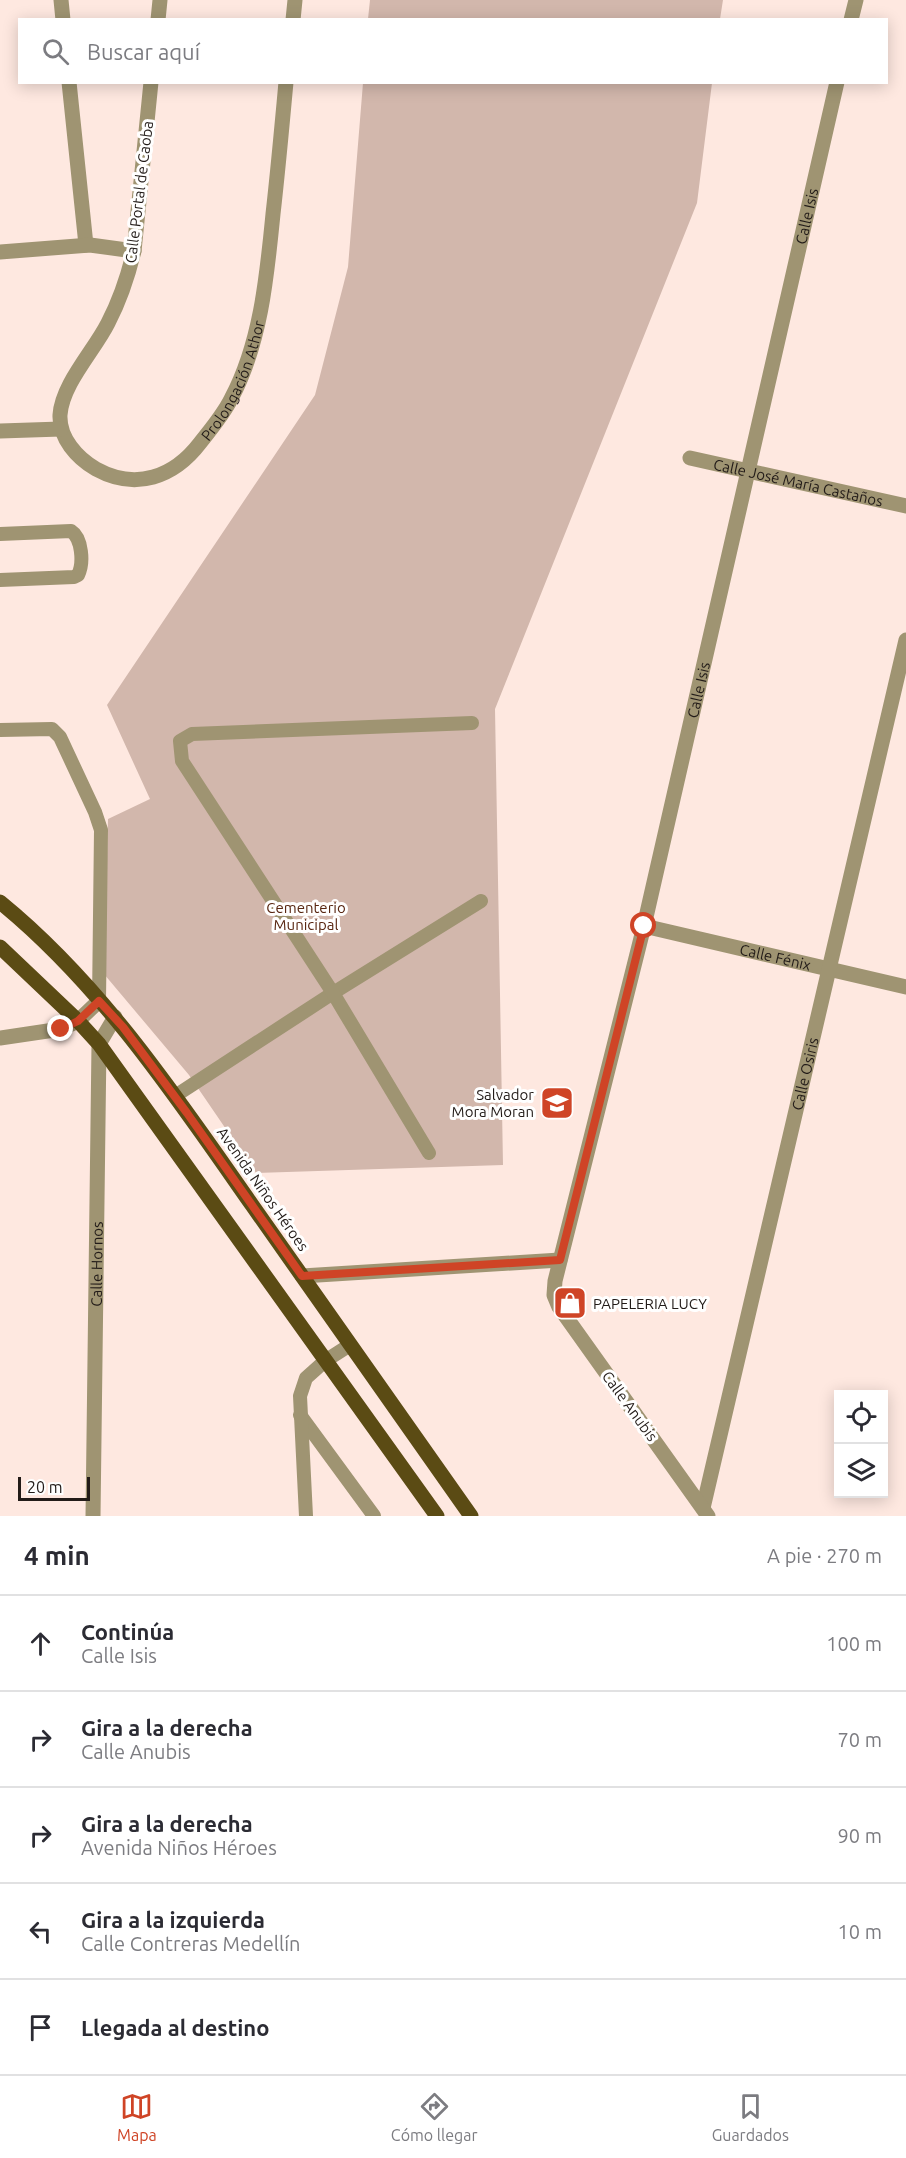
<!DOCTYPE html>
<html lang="es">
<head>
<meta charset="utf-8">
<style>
	body { margin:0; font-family:Ubuntu,sans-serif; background:#f7f7f7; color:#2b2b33 }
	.controls { position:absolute; right:18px; bottom:18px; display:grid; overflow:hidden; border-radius:0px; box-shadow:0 3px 15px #0003 }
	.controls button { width:54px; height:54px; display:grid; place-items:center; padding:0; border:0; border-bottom:2px solid #e1e1e2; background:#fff; color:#2b2b33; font:30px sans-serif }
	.scale { position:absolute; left:18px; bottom:15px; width:72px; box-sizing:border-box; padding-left:6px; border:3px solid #221b18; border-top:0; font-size:16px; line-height:21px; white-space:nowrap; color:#221b18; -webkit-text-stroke:4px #fff; paint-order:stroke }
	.stop { position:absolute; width:18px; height:18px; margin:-14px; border:4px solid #cf4426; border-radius:50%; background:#fff }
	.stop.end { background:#cf4426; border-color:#fff; box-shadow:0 2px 6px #0008 }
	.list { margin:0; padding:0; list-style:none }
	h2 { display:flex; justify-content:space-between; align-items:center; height:78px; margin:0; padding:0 24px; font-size:26px }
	h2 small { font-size:20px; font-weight:400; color:#7c7c81 }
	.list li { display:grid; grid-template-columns:39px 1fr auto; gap:18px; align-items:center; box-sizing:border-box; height:96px; padding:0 24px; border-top:2px solid #e1e1e2 }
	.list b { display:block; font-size:22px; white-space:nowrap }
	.list p { margin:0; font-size:20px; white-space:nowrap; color:#7c7c81 }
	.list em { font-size:20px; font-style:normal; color:#7c7c81 }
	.icon { flex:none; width:33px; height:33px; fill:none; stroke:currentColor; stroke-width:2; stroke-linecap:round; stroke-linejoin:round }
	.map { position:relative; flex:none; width:906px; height:1516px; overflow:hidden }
	.search { position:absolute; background:#fff; box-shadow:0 3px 15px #0003; left:18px; right:18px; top:18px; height:66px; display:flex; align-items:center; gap:15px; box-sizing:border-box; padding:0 21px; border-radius:0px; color:#7c7c81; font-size:22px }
	.sheet { height:558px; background:#fff }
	nav { display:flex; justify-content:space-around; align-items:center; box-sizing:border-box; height:84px; border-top:2px solid #e1e1e2; background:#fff; font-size:16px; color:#7c7c81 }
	nav a { display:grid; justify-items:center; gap:3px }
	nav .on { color:#cf4426 }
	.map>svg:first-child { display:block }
	.green { fill:#d2b7ac }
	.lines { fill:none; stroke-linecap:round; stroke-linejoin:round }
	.lane { stroke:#9f9472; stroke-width:14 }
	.street { stroke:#9f9472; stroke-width:15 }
	.primary { stroke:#5b4b14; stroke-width:15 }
	.route { stroke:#cf4426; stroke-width:8 }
	.labels { text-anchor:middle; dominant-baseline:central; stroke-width:6; stroke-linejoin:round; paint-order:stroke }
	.street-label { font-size:15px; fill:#221b18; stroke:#fff }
	.park-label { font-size:15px; fill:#582611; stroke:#fff }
	.poi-label { font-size:15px; fill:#221b18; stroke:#fff; text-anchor:end }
</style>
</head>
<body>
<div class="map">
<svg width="906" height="1516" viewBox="0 0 906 1516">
	<rect width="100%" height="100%" fill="#fee8e0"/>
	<g class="green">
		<path d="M 370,0 L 723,0 L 720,19 L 368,19 Z"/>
		<path d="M 363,83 L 712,83 L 697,203 L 495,709 L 503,1165 L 256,1173 L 189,1075 L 104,974 L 108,819 L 150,799 L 107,705 L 315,395 L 348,267 Z"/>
	</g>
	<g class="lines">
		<g class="lane">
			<path d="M 0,534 L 71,531 C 82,538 84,563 78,575 L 74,577 L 0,580"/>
			<path d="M 0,730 L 52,729 L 60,737 L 95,812 L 101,830 L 99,1001"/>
			<path d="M 175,1096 L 333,993 L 481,901"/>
			<path d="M 429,1153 L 333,993 L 182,761 L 180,741 L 192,734 L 472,723"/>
			<path d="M 300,1415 L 374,1516"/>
			<path d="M 306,1516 L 300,1396 L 306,1378 L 325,1361 L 350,1345"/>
		</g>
		<g class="street">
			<path d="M 61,0 L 63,20"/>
			<path d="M 158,20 L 160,0"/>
			<path d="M 293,20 L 295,0"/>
			<path d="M 851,20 L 856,0"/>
			<path d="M 69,82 L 86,245"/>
			<path id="s1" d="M 151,82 L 134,251 C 128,276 120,300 108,323 C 94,351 62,384 60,415 C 59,438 77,458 96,469 C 136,491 174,477 200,443 C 211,429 223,415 231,399 C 261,343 267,275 273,214 C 278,170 282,126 286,82"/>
			<path d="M 0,252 L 90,245 L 134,251"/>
			<path d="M 0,431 L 61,429"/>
			<path id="s2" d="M 690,458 L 906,506"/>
			<path id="s3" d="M 644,926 L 906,987"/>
			<path d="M 0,1038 L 61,1029 L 78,1021 L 99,1001"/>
			<path d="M 302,1276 L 560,1260"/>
			<path id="s4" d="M 703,1508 L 906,640"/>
			<path id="s5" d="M 93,1516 L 99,1044 L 115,1017"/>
			<path id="s6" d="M 708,1516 L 559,1307 L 554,1295 L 555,1281 L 644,926 L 837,82"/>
		</g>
		<g class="primary">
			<path d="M 0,902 C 102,985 177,1098 252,1205 C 325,1309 398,1412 471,1516"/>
			<path d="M 0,947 L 78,1021 L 99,1044 L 437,1516"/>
		</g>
	</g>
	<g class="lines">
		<path class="route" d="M 61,1029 L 78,1021 L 99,1001 L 123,1027 L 187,1113 L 302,1276 L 560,1260 L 644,926"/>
	</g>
	<defs>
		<g id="school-square" transform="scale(1.725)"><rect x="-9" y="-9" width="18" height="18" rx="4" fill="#cf4426" stroke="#fff"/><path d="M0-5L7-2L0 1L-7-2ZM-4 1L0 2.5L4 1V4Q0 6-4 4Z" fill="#fff"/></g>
		<g id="shop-square" transform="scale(1.725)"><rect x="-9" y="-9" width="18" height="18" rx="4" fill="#cf4426" stroke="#fff"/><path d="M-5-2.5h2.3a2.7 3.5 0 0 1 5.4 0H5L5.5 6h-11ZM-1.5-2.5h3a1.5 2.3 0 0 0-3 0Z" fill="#fff"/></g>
	</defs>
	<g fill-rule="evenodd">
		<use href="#school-square" x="557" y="1103"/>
		<use href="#shop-square" x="570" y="1303"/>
	</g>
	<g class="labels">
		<g class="street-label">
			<text transform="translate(139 192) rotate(-83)">Calle Portal de Caoba</text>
			<text stroke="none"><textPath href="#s6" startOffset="1378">Calle Isis</textPath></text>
			<text stroke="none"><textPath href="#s1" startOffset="609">Prolongación Athor</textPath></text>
			<text stroke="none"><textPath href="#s2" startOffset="111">Calle José María Castaños</textPath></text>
			<text stroke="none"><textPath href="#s6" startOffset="892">Calle Isis</textPath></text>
			<text stroke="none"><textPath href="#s3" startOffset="135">Calle Fénix</textPath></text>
			<text stroke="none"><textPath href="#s4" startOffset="446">Calle Osiris</textPath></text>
			<text transform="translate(263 1189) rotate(55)">Avenida Niños Héroes</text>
			<text stroke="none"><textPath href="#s5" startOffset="252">Calle Hornos</textPath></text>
			<text transform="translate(630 1406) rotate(54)">Calle Anubis</text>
		</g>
		<g class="park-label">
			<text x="306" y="907">Cementerio<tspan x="306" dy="17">Municipal</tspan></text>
		</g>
		<g class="poi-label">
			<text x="534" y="1094">Salvador<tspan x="534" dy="17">Mora Moran</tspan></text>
			<text x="593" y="1303" text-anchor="start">PAPELERIA LUCY</text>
		</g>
	</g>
</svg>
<div class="controls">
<button><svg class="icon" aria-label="locate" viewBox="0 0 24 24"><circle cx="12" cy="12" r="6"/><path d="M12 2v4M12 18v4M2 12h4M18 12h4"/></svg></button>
<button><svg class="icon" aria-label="layers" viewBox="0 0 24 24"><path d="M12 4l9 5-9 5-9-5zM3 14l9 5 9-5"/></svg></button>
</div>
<div class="scale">20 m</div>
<div class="stop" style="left:644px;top:926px"></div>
<div class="stop end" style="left:61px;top:1029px"></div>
<div class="search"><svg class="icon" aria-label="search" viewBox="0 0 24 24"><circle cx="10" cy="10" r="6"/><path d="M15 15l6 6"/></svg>Buscar aquí</div>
</div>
<section class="sheet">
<h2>4 min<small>A pie · 270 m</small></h2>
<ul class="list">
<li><svg class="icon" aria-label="ahead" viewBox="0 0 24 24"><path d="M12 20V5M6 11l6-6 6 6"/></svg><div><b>Continúa</b><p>Calle Isis</p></div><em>100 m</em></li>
<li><svg class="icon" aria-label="right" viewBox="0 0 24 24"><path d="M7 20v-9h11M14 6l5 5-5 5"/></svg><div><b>Gira a la derecha</b><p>Calle Anubis</p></div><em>70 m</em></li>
<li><svg class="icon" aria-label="right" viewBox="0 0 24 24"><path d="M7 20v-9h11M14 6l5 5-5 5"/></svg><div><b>Gira a la derecha</b><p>Avenida Niños Héroes</p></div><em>90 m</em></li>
<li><svg class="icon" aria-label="left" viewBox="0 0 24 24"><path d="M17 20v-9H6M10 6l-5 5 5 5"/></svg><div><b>Gira a la izquierda</b><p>Calle Contreras Medellín</p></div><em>10 m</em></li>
<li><svg class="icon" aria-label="arrive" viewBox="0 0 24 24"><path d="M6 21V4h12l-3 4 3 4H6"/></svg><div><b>Llegada al destino</b></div></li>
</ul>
</section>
<nav>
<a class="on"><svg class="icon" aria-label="map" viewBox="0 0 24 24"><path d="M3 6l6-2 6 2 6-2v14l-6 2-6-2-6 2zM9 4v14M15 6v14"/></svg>Mapa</a>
<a><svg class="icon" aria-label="directions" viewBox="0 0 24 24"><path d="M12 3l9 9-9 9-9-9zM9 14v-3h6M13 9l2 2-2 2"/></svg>Cómo llegar</a>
<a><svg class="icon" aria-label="saved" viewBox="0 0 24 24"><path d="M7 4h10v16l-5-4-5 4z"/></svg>Guardados</a>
</nav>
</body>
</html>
